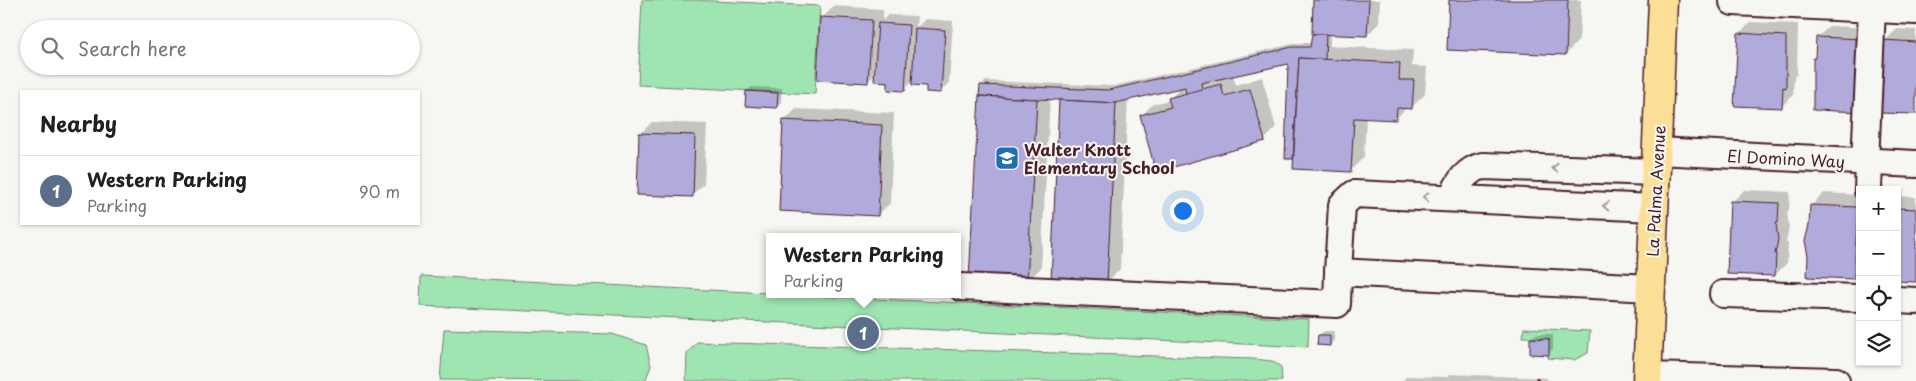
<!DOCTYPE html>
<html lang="en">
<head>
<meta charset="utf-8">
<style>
	body { margin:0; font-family:"Playpen Sans",sans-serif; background:#f6f6f6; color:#202124 }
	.controls { position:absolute; right:15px; bottom:15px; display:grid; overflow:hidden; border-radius:0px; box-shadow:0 1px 4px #0004 }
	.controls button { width:45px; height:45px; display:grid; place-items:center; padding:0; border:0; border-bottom:1px solid #e0e0e0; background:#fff; color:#202124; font:25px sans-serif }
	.you { position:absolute; left:1182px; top:210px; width:18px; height:18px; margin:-12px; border:4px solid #fff; border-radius:50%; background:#1a73e8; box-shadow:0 0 0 8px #1a73e833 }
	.badge { display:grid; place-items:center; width:32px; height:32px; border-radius:50%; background:#7c3aed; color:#fff; font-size:16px; font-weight:700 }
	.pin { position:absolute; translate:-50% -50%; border:2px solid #fff; box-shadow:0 1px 5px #0006 }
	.popup { position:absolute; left:766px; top:233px; width:195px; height:65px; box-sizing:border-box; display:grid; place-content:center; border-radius:0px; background:#fff; filter:drop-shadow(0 1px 4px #0005); font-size:16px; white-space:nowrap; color:#757577 }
	.popup b { font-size:19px; color:#202124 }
	.popup::after { content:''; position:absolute; left:50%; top:100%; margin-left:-10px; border:10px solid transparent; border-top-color:#fff }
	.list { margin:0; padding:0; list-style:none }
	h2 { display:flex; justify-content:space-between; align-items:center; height:65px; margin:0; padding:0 20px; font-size:21px }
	h2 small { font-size:16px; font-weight:400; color:#757577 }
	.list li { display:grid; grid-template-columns:32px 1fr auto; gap:15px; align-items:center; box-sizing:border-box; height:70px; padding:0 20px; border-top:1px solid #e0e0e0 }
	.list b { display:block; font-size:19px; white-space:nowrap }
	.list p { margin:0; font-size:16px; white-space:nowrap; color:#757577 }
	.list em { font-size:16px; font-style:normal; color:#757577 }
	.icon { flex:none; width:28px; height:28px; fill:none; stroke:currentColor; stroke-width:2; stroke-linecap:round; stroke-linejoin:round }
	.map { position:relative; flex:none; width:1916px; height:381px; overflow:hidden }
	.search { position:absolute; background:#fff; box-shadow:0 1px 4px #0004; left:20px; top:20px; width:400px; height:55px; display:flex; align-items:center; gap:12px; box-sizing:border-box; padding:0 18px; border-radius:28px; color:#757577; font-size:19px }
	.panel { position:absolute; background:#fff; box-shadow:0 1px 4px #0004; left:20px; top:90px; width:400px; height:135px; border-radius:0px }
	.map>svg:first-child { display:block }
	.green { fill:#9ee5b2; stroke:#74826e }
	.shadow { fill:#0003 }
	.building { fill:#b1abdc; stroke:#4a1f2b }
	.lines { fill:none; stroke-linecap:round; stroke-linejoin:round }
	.minor-casing { stroke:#4a1f2b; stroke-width:30 }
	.major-casing { stroke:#4a1f2b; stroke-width:31 }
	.path { stroke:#4a1f2b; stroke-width:3; stroke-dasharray:4 4; stroke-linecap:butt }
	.minor { stroke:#f6f6f2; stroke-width:26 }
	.major { stroke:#fbdf96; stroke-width:28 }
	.oneway { stroke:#a99598 }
	.labels { text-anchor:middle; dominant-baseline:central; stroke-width:4; stroke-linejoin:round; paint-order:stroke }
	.poi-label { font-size:16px; font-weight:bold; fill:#4a1f2b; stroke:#f6f6f2; text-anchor:start }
	.street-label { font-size:16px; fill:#4a1f2b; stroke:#f6f6f2 }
</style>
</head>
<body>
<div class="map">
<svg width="1916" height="381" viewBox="0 0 1916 381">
	<rect width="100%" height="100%" fill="#f6f6f2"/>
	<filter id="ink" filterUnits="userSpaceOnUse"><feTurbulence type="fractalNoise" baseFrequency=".02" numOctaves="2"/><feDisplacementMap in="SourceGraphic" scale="10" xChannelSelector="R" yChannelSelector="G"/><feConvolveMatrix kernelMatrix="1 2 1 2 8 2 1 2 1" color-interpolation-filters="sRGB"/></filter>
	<g filter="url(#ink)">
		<g class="green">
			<path d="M 642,0 L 692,0 L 820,6 L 815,94 L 638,85 Z"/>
			<path d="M 421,276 L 769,293 L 769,294 L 1309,319 L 1308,347 L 420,306 Z"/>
			<path d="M 1524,328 L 1590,331 L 1588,353 L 1574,360 L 1548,358 L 1549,339 L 1523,337 Z"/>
			<path d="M 444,329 L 612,334 L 646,345 L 651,366 L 645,381 L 440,380 Z"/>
			<path d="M 697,342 L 1253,359 L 1272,361 L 1281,367 L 1282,381 L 687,381 L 686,379 L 687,354 Z"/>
		</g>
		<g class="shadow">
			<path d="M 1314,0 L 1380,0 L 1379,23 L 1367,35 L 1330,33 L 1330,46 L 1413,50 L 1412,66 L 1427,67 L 1425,94 L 1412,107 L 1407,107 L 1396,119 L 1366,117 L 1364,157 L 1350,171 L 1286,158 L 1290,62 L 1233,75 L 1236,85 L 1262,77 L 1276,128 L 1264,140 L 1141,116 L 1153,104 L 1169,100 L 1182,86 L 1128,98 L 1120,269 L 1106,283 L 1063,99 L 1050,98 L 1041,268 L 1027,281 L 970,278 L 981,86 L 986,81 L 1114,86 L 1297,43 L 1312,43 Z"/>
			<path d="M 1450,0 L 1581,0 L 1579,40 L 1566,54 Z"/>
			<path d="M 834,6 L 883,9 L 883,20 L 888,15 L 917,16 L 916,28 L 925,19 L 953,21 L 949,83 L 940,92 L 927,85 L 913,81 L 904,90 L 876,74 L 868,81 L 822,18 Z"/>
			<path d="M 1751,22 L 1798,24 L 1797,74 L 1794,77 L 1793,95 L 1781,107 L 1739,34 Z"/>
			<path d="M 1829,26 L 1876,28 L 1873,99 L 1814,58 L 1816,56 L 1817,38 Z"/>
			<path d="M 1897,29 L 1916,30 L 1916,113 L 1885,41 Z"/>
			<path d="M 751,87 L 782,88 L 781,102 L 776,107 L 747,91 Z"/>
			<path d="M 796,109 L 894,113 L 890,203 L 878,215 L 784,121 Z"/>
			<path d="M 652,122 L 707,124 L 704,184 L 692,195 L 640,134 Z"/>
			<path d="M 1744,190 L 1790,192 L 1789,210 L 1787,212 L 1789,227 L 1786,243 L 1788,243 L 1787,263 L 1775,275 L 1732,202 Z"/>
			<path d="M 1824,193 L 1860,195 L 1860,271 L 1853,278 L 1811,225 L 1812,205 Z"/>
			<path d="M 1897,196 L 1916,197 L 1916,280 L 1897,279 Z"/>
			<path d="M 1324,331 L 1334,331 L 1334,340 L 1330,345 L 1319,335 Z"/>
			<path d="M 1536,334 L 1553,334 L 1553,349 L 1548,354 L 1531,338 Z"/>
			<path d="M 1450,374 L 1547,378 L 1547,381 L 1402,381 L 1407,376 L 1447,377 Z"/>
		</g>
		<g class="building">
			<path d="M 1313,0 L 1369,0 L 1367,36 L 1312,34 Z"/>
			<path d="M 1449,0 L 1568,0 L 1566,55 L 1447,50 Z"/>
			<path d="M 820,17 L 872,20 L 868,83 L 817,80 Z"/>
			<path d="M 878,23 L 909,25 L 905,91 L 888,90 L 888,82 L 874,81 Z"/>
			<path d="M 915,28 L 945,30 L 941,93 L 926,92 L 926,86 L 912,85 Z"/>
			<path d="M 1738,33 L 1786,36 L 1786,88 L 1783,87 L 1782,108 L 1734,106 Z"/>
			<path d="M 1312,34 L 1326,34 L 1325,60 L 1299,58 L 1293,159 L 1285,159 L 1288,64 L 1201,83 L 1202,89 L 1186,94 L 1185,87 L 1116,103 L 979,96 L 980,85 L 1109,90 L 1292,47 L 1310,47 Z"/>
			<path d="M 1816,37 L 1865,39 L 1861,112 L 1813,110 L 1813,58 L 1815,58 Z"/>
			<path d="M 1883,40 L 1916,42 L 1916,114 L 1880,113 Z"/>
			<path d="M 1299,58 L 1400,63 L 1399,80 L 1414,80 L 1412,109 L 1397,108 L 1396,120 L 1354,118 L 1351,172 L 1293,169 Z"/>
			<path d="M 1221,84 L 1224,96 L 1250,89 L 1265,141 L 1156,172 L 1140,115 L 1171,107 L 1168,98 Z"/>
			<path d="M 746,91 L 778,93 L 777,108 L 745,106 Z"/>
			<path d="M 979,96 L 1037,99 L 1027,283 L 969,279 Z"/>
			<path d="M 1059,100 L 1116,103 L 1107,284 L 1051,281 Z"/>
			<path d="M 783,120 L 882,125 L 878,216 L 779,211 Z"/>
			<path d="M 639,133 L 695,135 L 693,197 L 637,195 Z"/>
			<path d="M 1730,201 L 1779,203 L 1778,223 L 1776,223 L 1778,240 L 1775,254 L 1776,254 L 1775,276 L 1727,274 Z"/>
			<path d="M 1810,205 L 1858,207 L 1854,279 L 1807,277 L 1808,256 L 1805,241 L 1809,225 Z"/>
			<path d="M 1897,208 L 1916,209 L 1916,282 L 1897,281 Z"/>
			<path d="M 1318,335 L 1330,335 L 1330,346 L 1317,345 Z"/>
			<path d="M 1530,338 L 1549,339 L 1549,355 L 1530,354 Z"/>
		</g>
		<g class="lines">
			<g class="minor-casing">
				<g id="minor">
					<path d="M 1733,2 L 1916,11"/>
					<path d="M 1657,151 L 1916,164"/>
					<path d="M 1865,162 L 1872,9"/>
					<path d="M 1868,190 L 1869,162"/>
					<path d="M 1451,198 C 1459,183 1465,170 1483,166 L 1656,172"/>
					<path d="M 1338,272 L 1342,205 L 1354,194 L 1654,208"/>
					<path d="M 961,287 L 1337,304 L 1338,272 L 1651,288"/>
					<path d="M 1723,294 L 1860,298"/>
					<path d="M 1897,300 L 1916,301"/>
					<path d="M 1647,376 L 1836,381"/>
				</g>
			</g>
			<g class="major-casing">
				<path id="major" d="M 1647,381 L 1663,0"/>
			</g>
			<path class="path" d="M 1537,381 L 1537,373"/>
			<use href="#minor" class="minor"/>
			<use href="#major" class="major"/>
		</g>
		<defs><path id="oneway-chevron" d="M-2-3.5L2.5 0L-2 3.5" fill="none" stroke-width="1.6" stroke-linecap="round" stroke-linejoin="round" transform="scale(1.25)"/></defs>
		<g class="oneway">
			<use href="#oneway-chevron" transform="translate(1555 168) rotate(-178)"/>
			<use href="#oneway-chevron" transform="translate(1426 197) rotate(-177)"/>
			<use href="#oneway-chevron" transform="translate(1606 206) rotate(-177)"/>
		</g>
	</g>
	<defs>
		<g id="school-square" transform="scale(1.25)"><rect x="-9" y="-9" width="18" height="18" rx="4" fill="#1f6fb2" stroke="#f6f6f2"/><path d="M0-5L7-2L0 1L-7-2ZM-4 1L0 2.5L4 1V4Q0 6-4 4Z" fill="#fff"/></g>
	</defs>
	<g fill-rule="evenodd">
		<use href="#school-square" x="1007" y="158"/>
	</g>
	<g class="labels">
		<g class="poi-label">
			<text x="1024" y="149">Walter Knott<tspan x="1024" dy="18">Elementary School</tspan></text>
		</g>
		<g class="street-label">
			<text transform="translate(1786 158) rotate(3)">El Domino Way</text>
			<text transform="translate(1655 191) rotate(-87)">La Palma Avenue</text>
		</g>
	</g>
</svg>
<div class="controls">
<button>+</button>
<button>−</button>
<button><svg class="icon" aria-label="locate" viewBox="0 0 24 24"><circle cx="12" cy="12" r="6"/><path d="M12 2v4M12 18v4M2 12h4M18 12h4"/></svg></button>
<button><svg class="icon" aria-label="layers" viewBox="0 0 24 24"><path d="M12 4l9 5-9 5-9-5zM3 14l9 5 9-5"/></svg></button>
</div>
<div class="you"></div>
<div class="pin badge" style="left:863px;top:333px;background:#5c6f8a">1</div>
<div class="popup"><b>Western Parking</b>Parking</div>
<div class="search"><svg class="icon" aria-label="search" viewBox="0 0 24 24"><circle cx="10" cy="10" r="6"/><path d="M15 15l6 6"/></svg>Search here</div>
<section class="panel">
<h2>Nearby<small></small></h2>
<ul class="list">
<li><span class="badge" style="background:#5c6f8a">1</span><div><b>Western Parking</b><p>Parking</p></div><em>90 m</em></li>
</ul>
</section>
</div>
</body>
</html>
